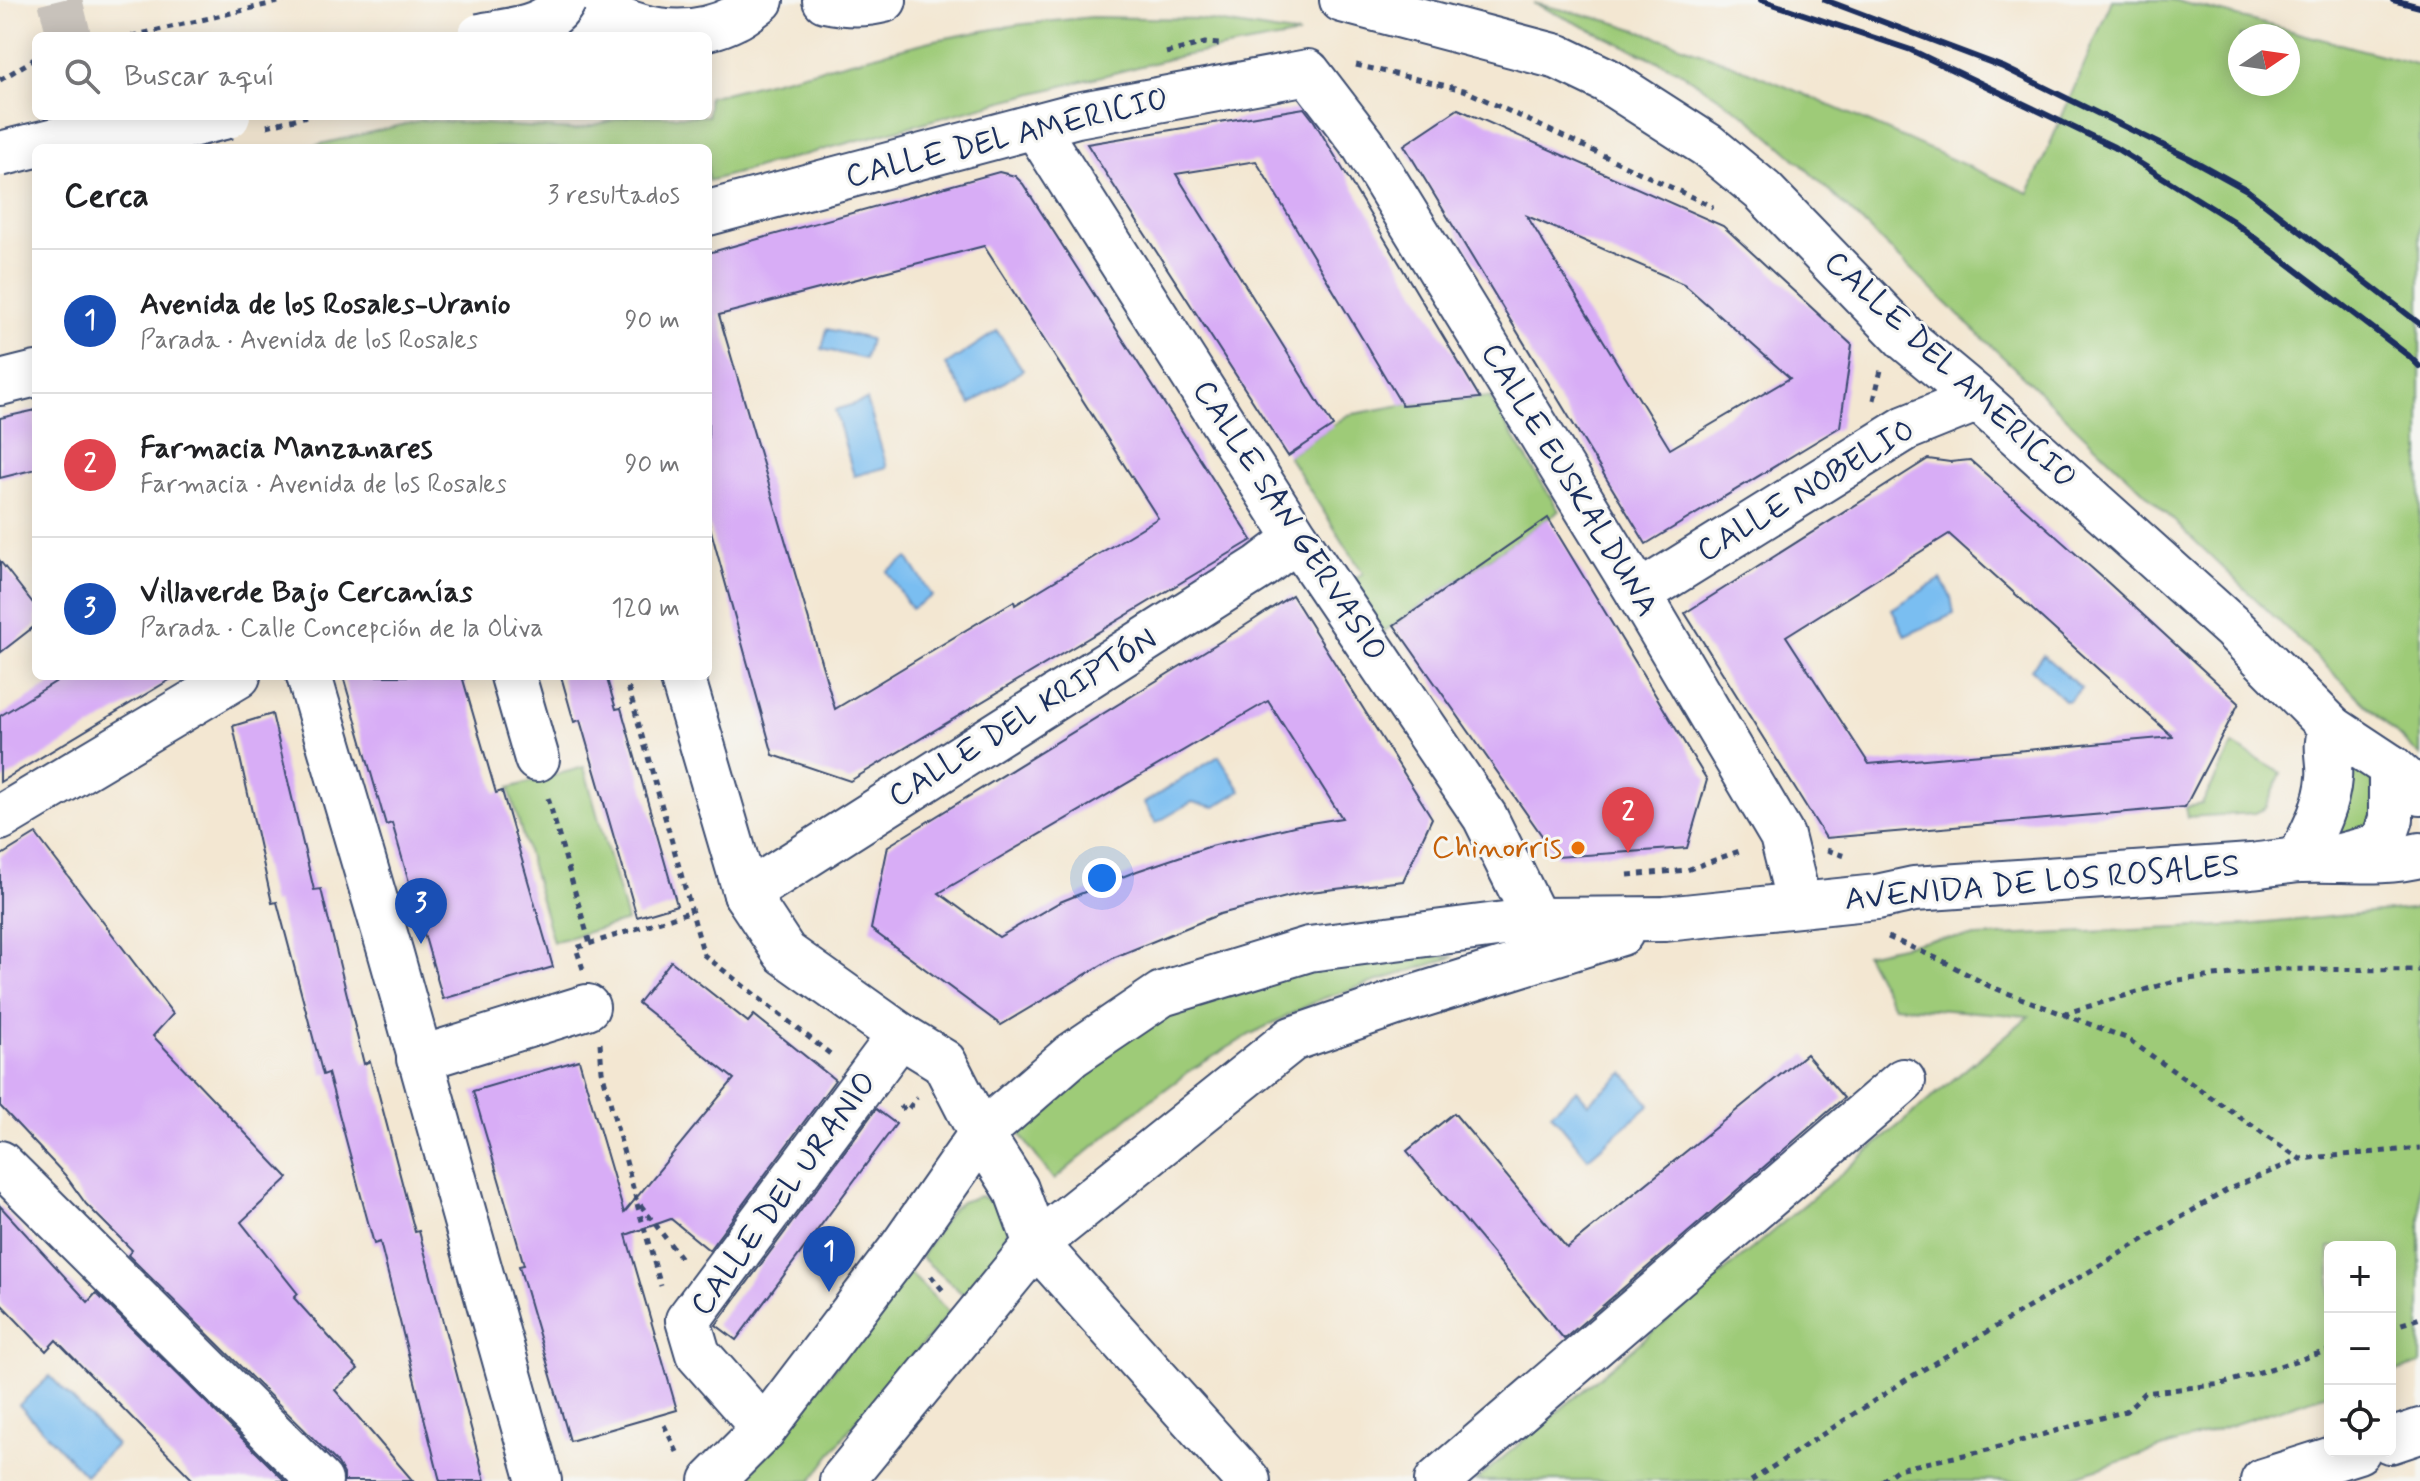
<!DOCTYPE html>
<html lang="es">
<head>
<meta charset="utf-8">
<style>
	body { margin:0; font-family:Mynerve,sans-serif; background:#f2f2f2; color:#202124 }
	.controls { position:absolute; right:24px; bottom:24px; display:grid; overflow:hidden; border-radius:12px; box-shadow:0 4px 20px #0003 }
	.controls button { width:72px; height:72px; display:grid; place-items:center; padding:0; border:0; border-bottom:2px solid #e0e0e0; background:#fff; color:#202124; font:40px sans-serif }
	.compass { position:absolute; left:2228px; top:24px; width:72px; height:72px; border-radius:50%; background:#fff; box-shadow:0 4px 20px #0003; rotate:77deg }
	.you { position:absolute; left:1102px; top:878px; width:28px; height:28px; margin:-20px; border:6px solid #fff; border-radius:50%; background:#1a73e8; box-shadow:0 0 0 12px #1a73e833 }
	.badge { display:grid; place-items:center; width:52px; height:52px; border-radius:50%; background:#d1495b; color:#fff; font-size:26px; font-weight:700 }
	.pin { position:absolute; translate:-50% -66px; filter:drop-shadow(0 2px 4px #0008) }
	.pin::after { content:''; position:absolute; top:42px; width:28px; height:24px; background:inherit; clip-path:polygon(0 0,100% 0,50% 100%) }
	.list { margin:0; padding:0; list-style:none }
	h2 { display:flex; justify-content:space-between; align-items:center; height:104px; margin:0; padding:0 32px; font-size:34px }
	h2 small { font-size:26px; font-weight:400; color:#757577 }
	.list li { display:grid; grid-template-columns:52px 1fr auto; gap:24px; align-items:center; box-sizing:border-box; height:144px; padding:0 32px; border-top:2px solid #e0e0e0 }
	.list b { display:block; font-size:30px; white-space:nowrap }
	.list p { margin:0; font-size:26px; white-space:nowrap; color:#757577 }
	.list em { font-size:26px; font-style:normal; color:#757577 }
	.icon { flex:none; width:44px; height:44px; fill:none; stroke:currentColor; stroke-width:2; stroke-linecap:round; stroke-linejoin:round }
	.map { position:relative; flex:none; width:2420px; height:1481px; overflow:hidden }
	.search { position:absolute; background:#fff; box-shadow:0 4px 20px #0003; left:32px; top:32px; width:680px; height:88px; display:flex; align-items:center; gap:20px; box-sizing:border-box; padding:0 28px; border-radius:12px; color:#757577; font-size:30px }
	.panel { position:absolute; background:#fff; box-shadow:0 4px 20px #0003; left:32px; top:144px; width:680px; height:536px; border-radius:12px }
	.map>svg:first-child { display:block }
	.green { fill:#9ecb78; stroke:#5c7d6b; stroke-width:2; fill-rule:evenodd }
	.water { fill:#7abef1; stroke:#4a76a8; stroke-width:2 }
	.building { fill:#d8adf6; fill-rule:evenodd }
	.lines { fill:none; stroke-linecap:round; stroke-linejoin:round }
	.street-tunnel { stroke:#c8c2bb; stroke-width:44; stroke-dasharray:44 22; stroke-linecap:butt }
	.street-casing { stroke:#3b4b6f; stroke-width:48 }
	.secondary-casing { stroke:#3b4b6f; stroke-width:48 }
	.highway-casing { stroke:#3b4b6f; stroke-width:48 }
	.path { stroke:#3b4b6f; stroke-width:5; stroke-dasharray:6 6; stroke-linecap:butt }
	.street { stroke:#fff; stroke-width:44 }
	.secondary { stroke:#fff; stroke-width:44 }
	.highway { stroke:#fff; stroke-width:44 }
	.rail { stroke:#1b2f5e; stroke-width:6 }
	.secondary-bridge-casing { stroke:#3b4b6f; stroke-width:48; stroke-linecap:butt }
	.secondary-bridge { stroke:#fff; stroke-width:44 }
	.food-dot { fill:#e8710a; stroke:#f6f6f2; stroke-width:3 }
	.labels { text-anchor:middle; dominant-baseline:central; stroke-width:6; stroke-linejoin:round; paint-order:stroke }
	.street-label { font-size:32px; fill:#1b2f5e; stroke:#f6f6f2 }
	.food-label { font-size:32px; fill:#c56008; stroke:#f6f6f2; text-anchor:end }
</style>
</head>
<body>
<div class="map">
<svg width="2420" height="1481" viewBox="0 0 2420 1481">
	<rect width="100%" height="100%" fill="#f6f6f2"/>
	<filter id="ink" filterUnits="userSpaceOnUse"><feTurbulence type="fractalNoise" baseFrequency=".0125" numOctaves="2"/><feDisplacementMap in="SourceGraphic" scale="16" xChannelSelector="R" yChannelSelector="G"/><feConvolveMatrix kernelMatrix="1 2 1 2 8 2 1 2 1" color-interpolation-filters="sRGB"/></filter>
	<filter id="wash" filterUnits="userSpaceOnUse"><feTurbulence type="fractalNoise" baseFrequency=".006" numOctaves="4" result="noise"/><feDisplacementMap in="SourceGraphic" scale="32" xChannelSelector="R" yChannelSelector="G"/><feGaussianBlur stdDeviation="1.8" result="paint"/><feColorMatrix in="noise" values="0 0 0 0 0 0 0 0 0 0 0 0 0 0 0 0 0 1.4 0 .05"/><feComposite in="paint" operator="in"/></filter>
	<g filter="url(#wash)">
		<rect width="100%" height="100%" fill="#f3e7d2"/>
		<g class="green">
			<path d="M 2112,0 L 2173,0 L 2420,65 L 2420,756 L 1801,164 L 1747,116 L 1677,70 L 1533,3 C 1562,10 1593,16 1622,25 C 1761,70 1894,135 2029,193 ZM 2240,36 L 2288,36 L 2288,84 L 2240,84 Z"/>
			<path d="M 1092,17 L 1198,19 L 1299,35 L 1177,57 L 1003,101 L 708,181 L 708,148 L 304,148 L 423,120 L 574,130 L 630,116 L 708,116 L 708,97 L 935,40 L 1016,25 Z"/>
			<path d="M 1489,397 L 1559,511 L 1383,632 L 1351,582 L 1363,573 L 1288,456 L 1348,415 L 1402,405 Z"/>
			<path d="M 2343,743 L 2371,768 L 2376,823 L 2357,834 L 2324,838 Z"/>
			<path d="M 2233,745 L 2281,773 L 2266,808 L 2255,813 L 2187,817 L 2185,807 L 2202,804 Z"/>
			<path d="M 584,767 L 627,921 L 553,942 L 509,788 Z"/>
			<path d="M 2420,908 L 2420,1364 L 2390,1374 L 2390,1247 L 2330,1247 L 2330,1393 L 2061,1481 L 1475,1481 L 2029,1016 L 1893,1006 L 1865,954 L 1932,939 L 2246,925 Z"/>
			<path d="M 1405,954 L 1454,957 L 1321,999 L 1251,1034 L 1191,1070 L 1131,1115 L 1054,1180 L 1016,1129 L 1055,1088 L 1164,1012 L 1275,973 Z"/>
			<path d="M 980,1196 L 1001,1206 L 1008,1228 L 1000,1254 L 964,1295 L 921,1257 L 949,1213 L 961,1202 Z"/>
			<path d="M 905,1268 L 950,1313 L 855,1422 L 811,1481 L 744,1481 L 840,1362 Z"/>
		</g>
		<g class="water">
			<path d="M 827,329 L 870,339 L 865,359 L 822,349 Z"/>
			<path d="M 997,331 L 1023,370 L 971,404 L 946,365 Z"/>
			<path d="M 867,400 L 887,467 L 854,476 L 835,410 Z"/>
			<path d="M 908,558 L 932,596 L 911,609 L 887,571 Z"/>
			<path d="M 1941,579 L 1951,597 L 1954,614 L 1905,636 L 1892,609 Z"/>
			<path d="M 2043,655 L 2081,688 L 2070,700 L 2065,701 L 2031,669 Z"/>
			<path d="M 1219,756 L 1241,791 L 1215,807 L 1192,802 L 1156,823 L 1144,803 Z"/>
			<path d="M 1624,1073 L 1650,1105 L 1588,1158 L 1551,1113 L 1577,1090 L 1588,1103 Z"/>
			<path d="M 50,1376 L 116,1445 L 85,1475 L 19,1405 Z"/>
		</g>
		<g id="blocks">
			<g class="building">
				<path d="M 1304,108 L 1314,121 L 1480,398 L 1402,405 L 1256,161 L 1176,174 L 1333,426 L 1288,456 L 1087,144 Z"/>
				<path d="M 1458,109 L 1723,226 L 1852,345 L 1840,427 L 1646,544 L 1404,145 ZM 1527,216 L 1684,284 L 1790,378 L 1670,449 Z"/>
				<path d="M 999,172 L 1015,176 L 1023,184 L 1252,540 L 850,781 L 773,755 L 708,520 L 708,253 ZM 984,246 L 1158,518 L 1015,605 L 1014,601 L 835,709 L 719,315 Z"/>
				<path d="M 36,410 L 36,469 L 0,478 L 0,418 Z"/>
				<path d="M 1928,459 L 1950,462 L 1970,460 L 2103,578 L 2239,703 L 2185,807 L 1826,838 L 1685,613 ZM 1949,534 L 2055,630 L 2173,737 L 1869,764 L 1786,636 Z"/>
				<path d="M 1548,518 L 1707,780 L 1687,848 L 1557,857 L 1394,625 Z"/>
				<path d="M 0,561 L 36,607 L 36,625 L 0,653 Z"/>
				<path d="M 1292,595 L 1432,818 L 1403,881 L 1302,893 L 1220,914 L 1115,957 L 1001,1025 L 871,929 L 888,846 L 1226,638 ZM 1268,701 L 1342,818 L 1298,825 L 1211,846 L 1137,871 L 1060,902 L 999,937 L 939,893 Z"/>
				<path d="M 65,676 L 176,676 L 0,782 L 0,716 Z"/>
				<path d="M 343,676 L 462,676 L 496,793 L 502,791 L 553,967 L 443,999 L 392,823 L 386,825 Z"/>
				<path d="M 561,676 L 606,676 L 616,709 L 621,708 L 677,905 L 637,917 L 580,720 L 574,722 Z"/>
				<path d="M 272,714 L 314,890 L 321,889 L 364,1064 L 370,1061 L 415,1232 L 419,1231 L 485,1481 L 440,1481 L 380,1242 L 374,1244 L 328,1073 L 323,1075 L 277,902 L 272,903 L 233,726 Z"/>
				<path d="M 36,834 L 173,1014 L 153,1036 L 288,1178 L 241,1222 L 298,1294 L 294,1298 L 358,1369 L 335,1390 L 413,1481 L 344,1481 L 344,1474 L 338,1463 L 128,1255 L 132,1250 L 86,1204 L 65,1175 L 0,1106 L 0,856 Z"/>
				<path d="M 671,961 L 748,1022 L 754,1015 L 835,1080 L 709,1250 L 671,1219 L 626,1235 L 677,1410 L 570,1441 L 519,1266 L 524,1265 L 473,1091 L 579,1060 L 624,1213 L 734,1079 L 638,1003 Z"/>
				<path d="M 1806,1054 L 1844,1098 L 1564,1339 L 1407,1151 L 1454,1113 L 1567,1248 Z"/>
				<path d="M 876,1109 L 896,1124 L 736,1340 L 716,1325 Z"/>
				<path d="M 0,1206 L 88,1302 L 96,1293 L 285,1481 L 194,1481 L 56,1340 L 46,1351 L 0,1303 Z"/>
			</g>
		</g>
	</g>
	<g filter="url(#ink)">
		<use href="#blocks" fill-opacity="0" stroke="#3b4b6f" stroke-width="2"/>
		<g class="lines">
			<path class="street-tunnel" d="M 60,0 L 69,36"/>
			<g class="street-casing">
				<g id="street">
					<path d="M 1035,126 L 1297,539 L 1485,817 L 1536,920"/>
					<path d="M 708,213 L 1077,115 L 1308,72 L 1363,144 L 1639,594 L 1782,836 L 1799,904"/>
					<path d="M 0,383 L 36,374"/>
					<path d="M 1639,594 L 1906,428 L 1978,399"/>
					<path d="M 309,676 L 391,954 L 539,1481"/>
					<path d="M 513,676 L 537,759"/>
					<path d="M 682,676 L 746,894 L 785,953 L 900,1035 L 944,1062 L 981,1134 L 1016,1189 L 1036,1244 L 1248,1481"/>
					<path d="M 0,818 L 238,676"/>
					<path d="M 746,894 L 1260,567 L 1297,539"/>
					<path d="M 419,1059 L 587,1007"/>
					<path d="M 0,1163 L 320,1481"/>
					<path d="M 764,1429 L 698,1354 L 688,1320 L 900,1035"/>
					<path d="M 1437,1481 L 1903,1081"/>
				</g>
			</g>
			<g class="secondary-casing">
				<g id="secondary">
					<path d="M 589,0 C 630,33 688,42 735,18 C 744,14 753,6 761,0"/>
					<path d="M 825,0 C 844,4 865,5 884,0"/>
					<path d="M 1342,0 L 1558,57 L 1606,80 L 1707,145 L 1763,191 L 1906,339 L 1978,399 L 2234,629 L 2332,728 L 2391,767 L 2420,793"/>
					<path d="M 568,36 L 628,23"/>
					<path d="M 2340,856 L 2382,845 L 2391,819 L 2391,767"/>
					<path d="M 2299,860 C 2312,834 2327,807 2329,778 C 2331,759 2323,747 2332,728"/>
					<path d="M 712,1481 L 764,1429 L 900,1250 L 981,1134 L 1072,1055 L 1162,994 L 1309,949 L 1536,920 L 1665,919 L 1877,897 L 1914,889 L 2251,866 C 2268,864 2285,861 2301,860 C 2341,858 2381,865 2420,855"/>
					<path d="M 842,1481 L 1036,1244 L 1292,1039 L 1396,1003 L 1621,933"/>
				</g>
			</g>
			<g class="highway-casing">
				<g id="highway">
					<path d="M 2390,1441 L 2420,1431"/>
					<path d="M 2263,1481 L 2358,1451"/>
				</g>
			</g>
			<g class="path">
				<path d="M 132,36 L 287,0"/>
				<path d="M 1166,53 L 1205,43 L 1219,44"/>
				<path d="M 1356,65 L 1464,90 L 1713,207"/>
				<path d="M 0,80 L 36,58"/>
				<path d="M 267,126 L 307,116"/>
				<path d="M 1874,400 L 1881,370"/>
				<path d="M 625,676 L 704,955 L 834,1057"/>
				<path d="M 548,798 L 590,944"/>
				<path d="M 1827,850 L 1848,857"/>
				<path d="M 1628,875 L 1687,870 L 1742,850"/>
				<path d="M 1888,937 L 1943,961 L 1989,986 L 2126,1038 L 2300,1159 L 2420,1148"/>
				<path d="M 583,969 L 576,948 L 692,911"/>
				<path d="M 2063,1014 L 2178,980 L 2278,969 L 2420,970"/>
				<path d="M 600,1043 L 602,1071 L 636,1199 L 683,1261"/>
				<path d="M 900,1106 L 907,1111 L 917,1097"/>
				<path d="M 637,1204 L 661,1286"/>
				<path d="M 931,1276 L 945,1293"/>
				<path d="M 2390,1328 L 2420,1318"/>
				<path d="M 664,1425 L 679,1456"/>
				<path d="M 1751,1481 L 1909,1378 L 2229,1189 L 2300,1159"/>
				<path d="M 1882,1481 L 1898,1469 L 1992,1449 L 2126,1411 L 2144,1393 L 2222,1384 L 2330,1350"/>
			</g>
			<use href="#street" class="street"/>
			<use href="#secondary" class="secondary"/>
			<use href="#highway" class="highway"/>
			<g class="rail">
				<path d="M 1761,0 L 1911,50 L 2114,147 L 2231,220 L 2409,356 L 2420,367"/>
				<path d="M 1825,0 L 2003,67 L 2189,158 L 2247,190 L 2420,324"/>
				<path d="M 2393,0 L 2420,7"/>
			</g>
			<g class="secondary-bridge-casing">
				<g id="secondary-bridge">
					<path d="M 480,36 C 507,30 550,29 564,0"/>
					<path d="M 122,142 L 228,116"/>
					<path d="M 0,154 L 151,116"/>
				</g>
			</g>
			<use href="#secondary-bridge" class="secondary-bridge"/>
		</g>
	</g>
	<circle class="food-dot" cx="1578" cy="848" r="8"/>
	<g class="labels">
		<g class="street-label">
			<text transform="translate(1007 138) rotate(-14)">CALLE DEL AMERICIO</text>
			<text transform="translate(1950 370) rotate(43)">CALLE DEL AMERICIO</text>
			<text transform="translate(1569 480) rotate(59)">CALLE EUSKALDUNA</text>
			<text transform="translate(1806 491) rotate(-31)">CALLE NOBELIO</text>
			<text transform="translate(1289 521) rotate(57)">CALLE SAN GERVASIO</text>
			<text transform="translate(1023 718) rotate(-32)">CALLE DEL KRIPTÓN</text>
			<text transform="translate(2042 883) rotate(-5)">AVENIDA DE LOS ROSALES</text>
			<text transform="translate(784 1194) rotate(-54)">CALLE DEL URANIO</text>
		</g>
		<g class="food-label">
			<text x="1562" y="848">Chinorris</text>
		</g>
	</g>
</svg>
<div class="controls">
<button>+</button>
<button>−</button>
<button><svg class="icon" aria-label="locate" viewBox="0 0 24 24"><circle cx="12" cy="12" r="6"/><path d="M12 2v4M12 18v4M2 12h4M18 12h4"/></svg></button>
</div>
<svg class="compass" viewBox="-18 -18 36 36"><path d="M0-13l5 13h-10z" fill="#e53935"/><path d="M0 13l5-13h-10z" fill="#757577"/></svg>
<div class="you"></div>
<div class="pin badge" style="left:829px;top:1292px;background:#1a4fb4">1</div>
<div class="pin badge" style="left:1628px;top:853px;background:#e0444e">2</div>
<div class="pin badge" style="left:421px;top:944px;background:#1a4fb4">3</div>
<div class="search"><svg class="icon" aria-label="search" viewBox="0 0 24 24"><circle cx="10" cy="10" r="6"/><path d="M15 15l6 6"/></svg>Buscar aquí</div>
<section class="panel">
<h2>Cerca<small>3 resultados</small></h2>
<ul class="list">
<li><span class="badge" style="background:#1a4fb4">1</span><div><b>Avenida de los Rosales-Uranio</b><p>Parada · Avenida de los Rosales</p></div><em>90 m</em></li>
<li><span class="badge" style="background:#e0444e">2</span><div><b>Farmacia Manzanares</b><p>Farmacia · Avenida de los Rosales</p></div><em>90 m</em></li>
<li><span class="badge" style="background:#1a4fb4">3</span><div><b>Villaverde Bajo Cercanías</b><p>Parada · Calle Concepción de la Oliva</p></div><em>120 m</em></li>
</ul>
</section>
</div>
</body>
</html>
